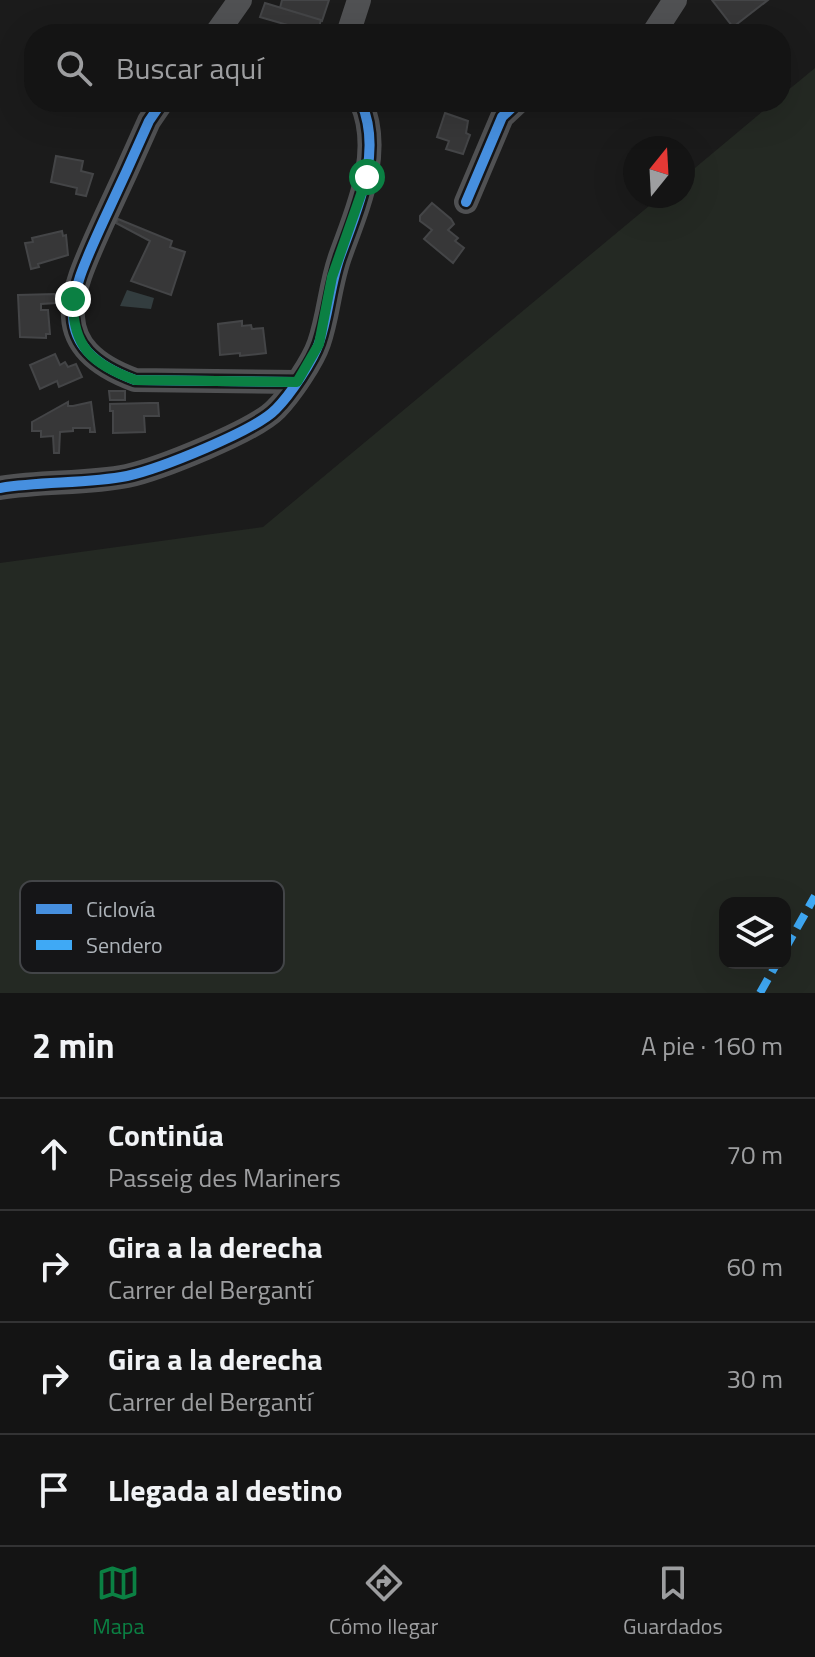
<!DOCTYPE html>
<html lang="es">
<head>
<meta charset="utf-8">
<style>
	body { margin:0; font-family:"Titillium Web",sans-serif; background:#212122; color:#f1f3f6 }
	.controls { position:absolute; right:24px; bottom:24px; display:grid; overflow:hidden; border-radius:16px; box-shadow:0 8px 32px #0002 }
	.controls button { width:72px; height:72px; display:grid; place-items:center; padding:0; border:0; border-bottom:2px solid #333334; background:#141414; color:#f1f3f6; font:40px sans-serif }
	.compass { position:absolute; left:623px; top:136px; width:72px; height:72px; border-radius:50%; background:#141414; box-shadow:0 8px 32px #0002; rotate:18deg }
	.stop { position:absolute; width:24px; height:24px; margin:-18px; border:6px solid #0b8043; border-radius:50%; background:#fff }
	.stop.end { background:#0b8043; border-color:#fff; box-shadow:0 2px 8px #0008 }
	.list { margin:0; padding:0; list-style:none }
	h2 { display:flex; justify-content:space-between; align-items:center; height:104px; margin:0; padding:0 32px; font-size:34px }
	h2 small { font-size:26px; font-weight:400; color:#9d9ea0 }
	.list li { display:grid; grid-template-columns:52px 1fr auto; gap:24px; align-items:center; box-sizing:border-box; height:112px; padding:0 32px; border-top:2px solid #333334 }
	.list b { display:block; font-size:30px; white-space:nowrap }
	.list p { margin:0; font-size:26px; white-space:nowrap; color:#9d9ea0 }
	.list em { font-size:26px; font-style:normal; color:#9d9ea0 }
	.icon { flex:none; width:44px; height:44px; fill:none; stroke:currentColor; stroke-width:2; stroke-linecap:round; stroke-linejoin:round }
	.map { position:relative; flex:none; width:815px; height:993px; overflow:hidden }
	.search { position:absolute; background:#141414; box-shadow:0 8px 32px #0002; left:24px; right:24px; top:24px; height:88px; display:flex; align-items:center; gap:20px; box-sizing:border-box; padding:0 28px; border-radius:32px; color:#9d9ea0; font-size:30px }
	.sheet { height:552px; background:#141414 }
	nav { display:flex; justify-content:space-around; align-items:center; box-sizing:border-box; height:112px; border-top:2px solid #333334; background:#141414; font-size:22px; color:#9d9ea0 }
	nav a { display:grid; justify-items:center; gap:4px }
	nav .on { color:#0b8043 }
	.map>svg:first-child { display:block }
	.green { fill:#242923; fill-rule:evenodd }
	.water { fill:#333d3f }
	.building { fill:#373738; stroke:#444547; stroke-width:2 }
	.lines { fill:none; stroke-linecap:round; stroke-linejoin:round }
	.minor { stroke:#505153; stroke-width:24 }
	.quiet { stroke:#3fa9f5; stroke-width:8; stroke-dasharray:16 8; stroke-linecap:butt }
	.cycleway-casing { stroke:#151517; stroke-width:15 }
	.cycleway { stroke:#468fdf; stroke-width:10 }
	.route { stroke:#0b8043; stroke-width:10 }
	.key { fill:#151517; stroke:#434548; stroke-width:2 }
	.key-label { font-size:22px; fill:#aeb4ba }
</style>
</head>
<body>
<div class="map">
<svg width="815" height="993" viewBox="0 0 815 993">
	<rect width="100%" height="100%" fill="#1b1b1b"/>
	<path class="green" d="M 815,68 L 815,993 L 0,993 L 0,563 L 263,527 L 661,196 L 683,196 L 683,178 L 774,102 L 781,102 L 781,96 ZM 725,903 L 785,903 L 785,963 L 725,963 Z"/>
	<path class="water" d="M 127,290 L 154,298 L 151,309 L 120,306 Z"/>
	<g class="building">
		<path d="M 282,0 L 329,0 L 322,21 L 280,8 Z"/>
		<path d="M 712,0 L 768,0 L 733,27 Z"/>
		<path d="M 265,3 L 321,20 L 317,34 L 289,34 L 291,26 L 260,17 Z"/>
		<path d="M 445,113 L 468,121 L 466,133 L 470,135 L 463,154 L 446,149 L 449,141 L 437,137 Z"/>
		<path d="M 56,156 L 83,161 L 81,171 L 93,174 L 86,196 L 76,194 L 77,188 L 51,182 Z"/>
		<path d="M 432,203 L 451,219 L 454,224 L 448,230 L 458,238 L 455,241 L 464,248 L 453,263 L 424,239 L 432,230 L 420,221 L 420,216 Z"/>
		<path d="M 118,219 L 172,241 L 170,247 L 185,252 L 171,295 L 131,281 L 150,241 L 116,223 Z"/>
		<path d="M 62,231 L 63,236 L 66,235 L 68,255 L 38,264 L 39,267 L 31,269 L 25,243 L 33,242 L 32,238 Z"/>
		<path d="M 55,294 L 56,303 L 41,304 L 41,310 L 48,310 L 50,334 L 46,334 L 46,338 L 20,337 L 18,295 Z"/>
		<path d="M 242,321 L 242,326 L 251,325 L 252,329 L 263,328 L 266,353 L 240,356 L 240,353 L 220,355 L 218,324 Z"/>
		<path d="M 55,354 L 60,365 L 65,362 L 68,367 L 76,364 L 82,377 L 59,387 L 57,381 L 40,389 L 30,365 Z"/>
		<path d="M 109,391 L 125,391 L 125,400 L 110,400 Z"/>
		<path d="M 68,402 L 68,406 L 73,406 L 91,402 L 95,432 L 90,432 L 90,428 L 73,428 L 73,431 L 60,432 L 59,453 L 54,453 L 53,436 L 41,437 L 41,431 L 32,431 L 32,422 Z"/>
		<path d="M 149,403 L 158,403 L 159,416 L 144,416 L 145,432 L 113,433 L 113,411 L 110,411 L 110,404 Z"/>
	</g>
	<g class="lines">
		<g class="minor">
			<path d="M 216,34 L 240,0"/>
			<path d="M 348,34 L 359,0"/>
			<path d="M 653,34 L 675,0"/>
			<path d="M 162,102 L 149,121 C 134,155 119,188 103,222 C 72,291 43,346 135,380 L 297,382"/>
			<path d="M 466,202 L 502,117 L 518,102"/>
			<path d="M 0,488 C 42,481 87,484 127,476 C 159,469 255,431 276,409 C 290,395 313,361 319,343 C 329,314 330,283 341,254 C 358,207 383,152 361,102"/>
		</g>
		<g class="quiet">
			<path d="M 785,949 L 815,896"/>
			<path d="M 760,993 L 777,963"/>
		</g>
		<g class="cycleway-casing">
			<g id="cycleway">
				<path d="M 162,102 L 149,121 C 134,155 119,188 103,222 C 72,291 43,346 135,380 L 297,382"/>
				<path d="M 466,202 L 502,117 L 518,102"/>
				<path d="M 0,488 C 42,481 87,484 127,476 C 159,469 255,431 276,409 C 290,395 313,361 319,343 C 329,314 330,283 341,254 C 358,207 383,152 361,102"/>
			</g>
		</g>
		<use href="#cycleway" class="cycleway"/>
	</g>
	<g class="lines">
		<path class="route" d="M 73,299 C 72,347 92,364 135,380 L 297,382 L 319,344 L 332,277 L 367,177"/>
	</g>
	<rect x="20" y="881" width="264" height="92" rx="12" class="key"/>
	<rect x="36" y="904" width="36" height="10" fill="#468fdf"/>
	<rect x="36" y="940" width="36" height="10" fill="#3fa9f5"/>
	<g class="key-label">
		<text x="86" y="917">Ciclovía</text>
		<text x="86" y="953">Sendero</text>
	</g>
</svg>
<div class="controls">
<button><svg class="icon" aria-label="layers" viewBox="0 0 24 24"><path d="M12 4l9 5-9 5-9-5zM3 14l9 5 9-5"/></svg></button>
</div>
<svg class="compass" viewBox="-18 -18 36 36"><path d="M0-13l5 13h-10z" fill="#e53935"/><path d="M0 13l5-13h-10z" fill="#9d9ea0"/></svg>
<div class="stop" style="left:367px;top:177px"></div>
<div class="stop end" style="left:73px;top:299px"></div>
<div class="search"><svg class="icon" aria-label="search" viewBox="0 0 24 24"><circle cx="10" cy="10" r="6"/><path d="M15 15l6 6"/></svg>Buscar aquí</div>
</div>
<section class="sheet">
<h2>2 min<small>A pie · 160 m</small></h2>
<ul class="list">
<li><svg class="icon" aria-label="ahead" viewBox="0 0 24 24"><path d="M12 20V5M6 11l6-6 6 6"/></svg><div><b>Continúa</b><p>Passeig des Mariners</p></div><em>70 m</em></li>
<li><svg class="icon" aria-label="right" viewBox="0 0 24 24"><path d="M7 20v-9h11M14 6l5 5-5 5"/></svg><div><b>Gira a la derecha</b><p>Carrer del Bergantí</p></div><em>60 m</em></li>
<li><svg class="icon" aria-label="right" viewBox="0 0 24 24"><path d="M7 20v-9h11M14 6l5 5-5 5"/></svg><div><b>Gira a la derecha</b><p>Carrer del Bergantí</p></div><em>30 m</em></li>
<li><svg class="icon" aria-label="arrive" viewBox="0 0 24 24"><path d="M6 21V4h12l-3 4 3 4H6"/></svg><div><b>Llegada al destino</b></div></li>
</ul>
</section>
<nav>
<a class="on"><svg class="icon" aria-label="map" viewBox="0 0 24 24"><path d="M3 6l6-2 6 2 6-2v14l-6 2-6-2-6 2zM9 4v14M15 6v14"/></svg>Mapa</a>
<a><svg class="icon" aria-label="directions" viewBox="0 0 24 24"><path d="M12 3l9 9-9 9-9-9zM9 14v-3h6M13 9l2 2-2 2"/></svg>Cómo llegar</a>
<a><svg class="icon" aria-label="saved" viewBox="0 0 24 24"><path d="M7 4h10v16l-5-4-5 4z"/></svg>Guardados</a>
</nav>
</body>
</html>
